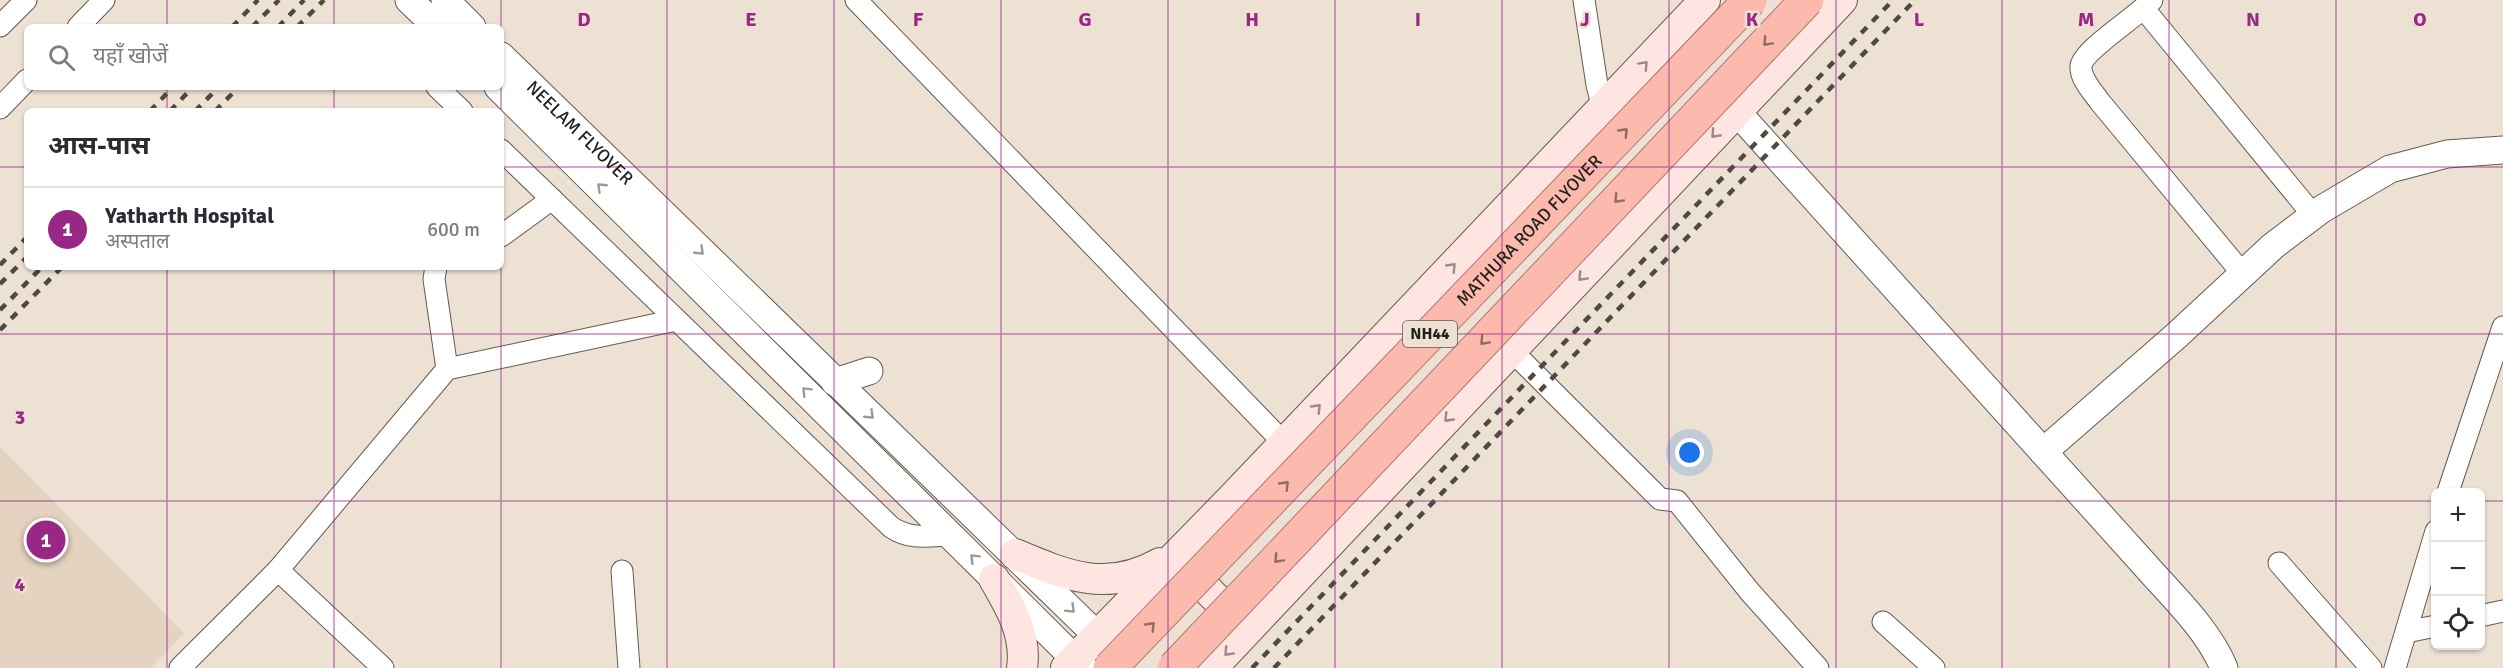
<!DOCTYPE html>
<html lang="hi">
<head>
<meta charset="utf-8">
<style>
	body { margin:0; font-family:Signika,"Noto Sans Devanagari",sans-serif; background:#f7f7f7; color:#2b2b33 }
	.controls { position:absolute; right:18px; bottom:18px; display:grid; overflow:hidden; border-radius:9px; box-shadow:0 2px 4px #0004 }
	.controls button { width:54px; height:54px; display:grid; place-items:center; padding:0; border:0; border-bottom:2px solid #e1e1e2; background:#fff; color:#2b2b33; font:30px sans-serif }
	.you { position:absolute; left:1690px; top:453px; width:21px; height:21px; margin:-15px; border:4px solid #fff; border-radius:50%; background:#1a73e8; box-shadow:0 0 0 9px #1a73e833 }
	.badge { display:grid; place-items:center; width:39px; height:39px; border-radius:50%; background:#982786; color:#fff; font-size:20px; font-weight:700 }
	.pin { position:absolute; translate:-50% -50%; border:3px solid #fff; box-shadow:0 2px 6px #0006 }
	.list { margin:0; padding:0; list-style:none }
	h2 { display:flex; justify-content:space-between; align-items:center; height:78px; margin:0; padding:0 24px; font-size:26px }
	h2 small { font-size:20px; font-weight:400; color:#7c7c81 }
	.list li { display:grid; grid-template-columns:39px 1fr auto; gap:18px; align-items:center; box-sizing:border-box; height:84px; padding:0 24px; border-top:2px solid #e1e1e2 }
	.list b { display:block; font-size:22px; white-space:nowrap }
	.list p { margin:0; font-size:20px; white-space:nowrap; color:#7c7c81 }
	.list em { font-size:20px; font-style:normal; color:#7c7c81 }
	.icon { flex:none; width:33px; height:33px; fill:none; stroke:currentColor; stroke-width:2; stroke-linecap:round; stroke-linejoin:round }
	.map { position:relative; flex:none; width:2503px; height:668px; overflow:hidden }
	.search { position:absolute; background:#fff; box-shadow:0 2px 4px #0004; left:24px; top:24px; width:480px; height:66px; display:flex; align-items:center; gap:15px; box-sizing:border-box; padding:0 21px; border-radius:9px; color:#7c7c81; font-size:22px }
	.panel { position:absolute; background:#fff; box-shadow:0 2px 4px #0004; left:24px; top:108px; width:480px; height:162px; border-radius:9px }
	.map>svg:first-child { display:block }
	.built { fill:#e4d3c0 }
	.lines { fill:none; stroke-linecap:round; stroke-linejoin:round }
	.minor-casing { stroke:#655b50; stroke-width:23 }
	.tertiary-casing { stroke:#655b50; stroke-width:29 }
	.secondary-casing { stroke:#655b50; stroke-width:32 }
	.minor { stroke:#fff; stroke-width:21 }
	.tertiary { stroke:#fff; stroke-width:27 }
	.secondary { stroke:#fee5e1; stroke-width:30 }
	.rail { stroke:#4e4942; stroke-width:4.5; stroke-dasharray:8 8; stroke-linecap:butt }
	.trunk-bridge-casing { stroke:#b0786e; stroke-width:35; stroke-linecap:butt }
	.trunk-bridge { stroke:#fcbaaf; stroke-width:33 }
	.oneway { stroke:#8f6c64 }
	.oneway2 { stroke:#9b8b87 }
	.oneway3 { stroke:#9c9a98 }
	.grid { fill:none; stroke:#982786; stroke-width:1.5; stroke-opacity:0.55 }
	.labels { text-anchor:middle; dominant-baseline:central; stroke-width:5; stroke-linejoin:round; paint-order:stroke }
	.shield { fill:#ece1d3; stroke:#5f5851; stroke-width:1.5 }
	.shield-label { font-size:16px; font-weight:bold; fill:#221e19 }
	.street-label { font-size:18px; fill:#221e19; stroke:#ece1d3 }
	.grid-label { font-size:20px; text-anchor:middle; font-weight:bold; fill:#982786; stroke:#ece1d3; stroke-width:5; stroke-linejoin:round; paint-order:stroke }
</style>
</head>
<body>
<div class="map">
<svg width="2503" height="668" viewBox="0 0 2503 668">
	<rect width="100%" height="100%" fill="#ece1d3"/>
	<path class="built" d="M 0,447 L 184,633 L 151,668 L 0,668 Z"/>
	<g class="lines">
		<g class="minor-casing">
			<g id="minor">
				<path d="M 856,0 L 1284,443"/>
				<path d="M 1584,0 L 1597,85 L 1603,108"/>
				<path d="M 2152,0 C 2138,16 2083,50 2081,66 C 2080,79 2093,92 2100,102 L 2242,273"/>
				<path d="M 2144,9 L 2313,215"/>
				<path d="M 0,26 L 26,0"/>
				<path d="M 78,27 L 104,0"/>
				<path d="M 437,87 L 462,111"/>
				<path d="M 0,108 L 27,80"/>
				<path d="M 501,150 L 891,527 C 910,540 928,536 950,535"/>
				<path d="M 501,236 L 552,199"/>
				<path d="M 436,267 L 434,279 L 447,369"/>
				<path d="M 1512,351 L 1660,499 L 1677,501 L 1750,592 L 1818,668"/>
				<path d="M 2448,492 L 2503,327"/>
				<path d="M 2279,563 L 2371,668"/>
				<path d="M 278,570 L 383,668"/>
				<path d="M 622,571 L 629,668"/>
				<path d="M 2480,616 L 2503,611"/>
				<path d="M 1883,622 L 1934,668"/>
				<path d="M 2406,632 L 2436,626"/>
				<path d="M 180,668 L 278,570 L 447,369 L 676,320"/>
				<path d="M 2395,668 L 2436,531"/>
			</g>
		</g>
		<g class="tertiary-casing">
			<g id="tertiary">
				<path d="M 409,0 L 437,27"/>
				<path d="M 445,0 L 472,27"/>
				<path id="s1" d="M 501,56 L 1113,651"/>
				<path d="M 498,87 L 1084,668"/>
				<path d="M 1737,112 L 2145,565 C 2172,596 2208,629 2224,668"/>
				<path d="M 835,382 L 869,371"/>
				<path d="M 2043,452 L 2176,336 L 2273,246 L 2322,209 L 2390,169 L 2447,154 L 2503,150"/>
			</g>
		</g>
		<g class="secondary-casing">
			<g id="secondary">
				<path d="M 1015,554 C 1067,576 1107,593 1160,563"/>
				<path d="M 1189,555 C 1193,579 1226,618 1253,613"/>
				<path d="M 994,579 C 1010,606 1027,635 1022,668"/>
				<path d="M 1066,668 L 1233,497 L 1705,0"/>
				<path d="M 1212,668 L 1842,0"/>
			</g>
		</g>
		<use href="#minor" class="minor"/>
		<use href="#tertiary" class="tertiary"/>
		<use href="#secondary" class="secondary"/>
		<g class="rail">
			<path d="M 232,27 L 258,0"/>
			<path d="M 252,27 L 279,0"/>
			<path d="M 278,27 L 304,0"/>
			<path d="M 297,27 L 324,0"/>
			<path d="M 150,111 L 173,87"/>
			<path d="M 170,111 L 193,87"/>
			<path d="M 195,111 L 219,87"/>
			<path d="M 215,111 L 239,87"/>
			<path d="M 0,265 L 27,237"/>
			<path d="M 0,284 L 27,257"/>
			<path d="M 0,310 L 42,267"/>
			<path d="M 0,330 L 62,267"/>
			<path d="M 1252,668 L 1893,0"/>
			<path d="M 1274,668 L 1915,0"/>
		</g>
		<g class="trunk-bridge-casing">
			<g id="trunk-bridge">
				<path id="s2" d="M 1110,668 L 1750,0"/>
				<path d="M 1174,668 L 1807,0"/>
			</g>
		</g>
		<use href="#trunk-bridge" class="trunk-bridge"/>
	</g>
	<defs><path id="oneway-chevron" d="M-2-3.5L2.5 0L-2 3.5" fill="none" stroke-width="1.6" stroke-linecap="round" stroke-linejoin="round" transform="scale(1.5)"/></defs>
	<g class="oneway">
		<use href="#oneway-chevron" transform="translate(1767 42) rotate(133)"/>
		<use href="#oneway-chevron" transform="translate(1624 132) rotate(-46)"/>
		<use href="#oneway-chevron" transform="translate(1618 199) rotate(133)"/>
		<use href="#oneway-chevron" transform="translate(1484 341) rotate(133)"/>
		<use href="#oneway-chevron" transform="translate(1285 485) rotate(-46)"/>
		<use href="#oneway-chevron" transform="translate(1278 559) rotate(133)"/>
		<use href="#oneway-chevron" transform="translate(1151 626) rotate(-46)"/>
	</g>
	<g class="oneway2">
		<use href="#oneway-chevron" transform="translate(1644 65) rotate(-47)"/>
		<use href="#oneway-chevron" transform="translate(1715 134) rotate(133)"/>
		<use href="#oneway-chevron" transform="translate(1452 267) rotate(-46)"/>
		<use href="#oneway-chevron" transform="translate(1582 277) rotate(133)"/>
		<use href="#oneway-chevron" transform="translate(1317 408) rotate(-46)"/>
		<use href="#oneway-chevron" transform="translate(1448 418) rotate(134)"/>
		<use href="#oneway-chevron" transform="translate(1228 652) rotate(133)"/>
	</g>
	<g class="oneway3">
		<use href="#oneway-chevron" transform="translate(601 187) rotate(-136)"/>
		<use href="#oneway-chevron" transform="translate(700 251) rotate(44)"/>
		<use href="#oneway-chevron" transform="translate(806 391) rotate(-135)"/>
		<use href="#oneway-chevron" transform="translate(870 415) rotate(44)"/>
		<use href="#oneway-chevron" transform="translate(974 558) rotate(-135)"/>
		<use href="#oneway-chevron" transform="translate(1071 609) rotate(44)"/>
	</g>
	<path class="grid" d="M 167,0 L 167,27M 334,0 L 334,27M 501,0 L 501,27M 667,0 L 667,668M 834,0 L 834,668M 1001,0 L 1001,668M 1168,0 L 1168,668M 1335,0 L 1335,668M 1502,0 L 1502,668M 1669,0 L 1669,668M 1836,0 L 1836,668M 2002,0 L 2002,668M 2169,0 L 2169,668M 2336,0 L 2336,668M 167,87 L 167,111M 334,87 L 334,111M 501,87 L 501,111M 0,167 L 27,167M 501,167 L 2503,167M 167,267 L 167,668M 334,267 L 334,668M 501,267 L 501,668M 0,334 L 2503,334M 0,501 L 2436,501M 2480,501 L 2503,501"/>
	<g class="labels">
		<rect class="shield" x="1403" y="321" width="54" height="26" rx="4.5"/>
		<g class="shield-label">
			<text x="1430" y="334">NH44</text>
		</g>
		<g class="street-label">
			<text stroke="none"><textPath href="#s1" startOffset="110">NEELAM FLYOVER</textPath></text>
			<text stroke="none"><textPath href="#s2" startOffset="606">MATHURA ROAD FLYOVER</textPath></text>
		</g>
	</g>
	<g class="grid-label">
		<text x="584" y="26">D</text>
		<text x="751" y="26">E</text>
		<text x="918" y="26">F</text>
		<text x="1085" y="26">G</text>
		<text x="1252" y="26">H</text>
		<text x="1418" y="26">I</text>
		<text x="1585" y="26">J</text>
		<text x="1752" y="26">K</text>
		<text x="1919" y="26">L</text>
		<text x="2086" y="26">M</text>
		<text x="2253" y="26">N</text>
		<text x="2420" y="26">O</text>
		<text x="20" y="424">3</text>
		<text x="20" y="591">4</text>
	</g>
</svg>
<div class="controls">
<button>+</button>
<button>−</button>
<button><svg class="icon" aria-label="locate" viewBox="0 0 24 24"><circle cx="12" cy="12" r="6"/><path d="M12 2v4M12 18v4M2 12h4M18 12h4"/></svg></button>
</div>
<div class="you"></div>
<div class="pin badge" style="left:46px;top:540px">1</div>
<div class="search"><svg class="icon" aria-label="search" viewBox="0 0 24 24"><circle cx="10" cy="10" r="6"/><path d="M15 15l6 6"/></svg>यहाँ खोजें</div>
<section class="panel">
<h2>आस-पास<small></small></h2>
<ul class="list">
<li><span class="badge">1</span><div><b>Yatharth Hospital</b><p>अस्पताल</p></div><em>600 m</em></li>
</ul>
</section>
</div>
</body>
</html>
